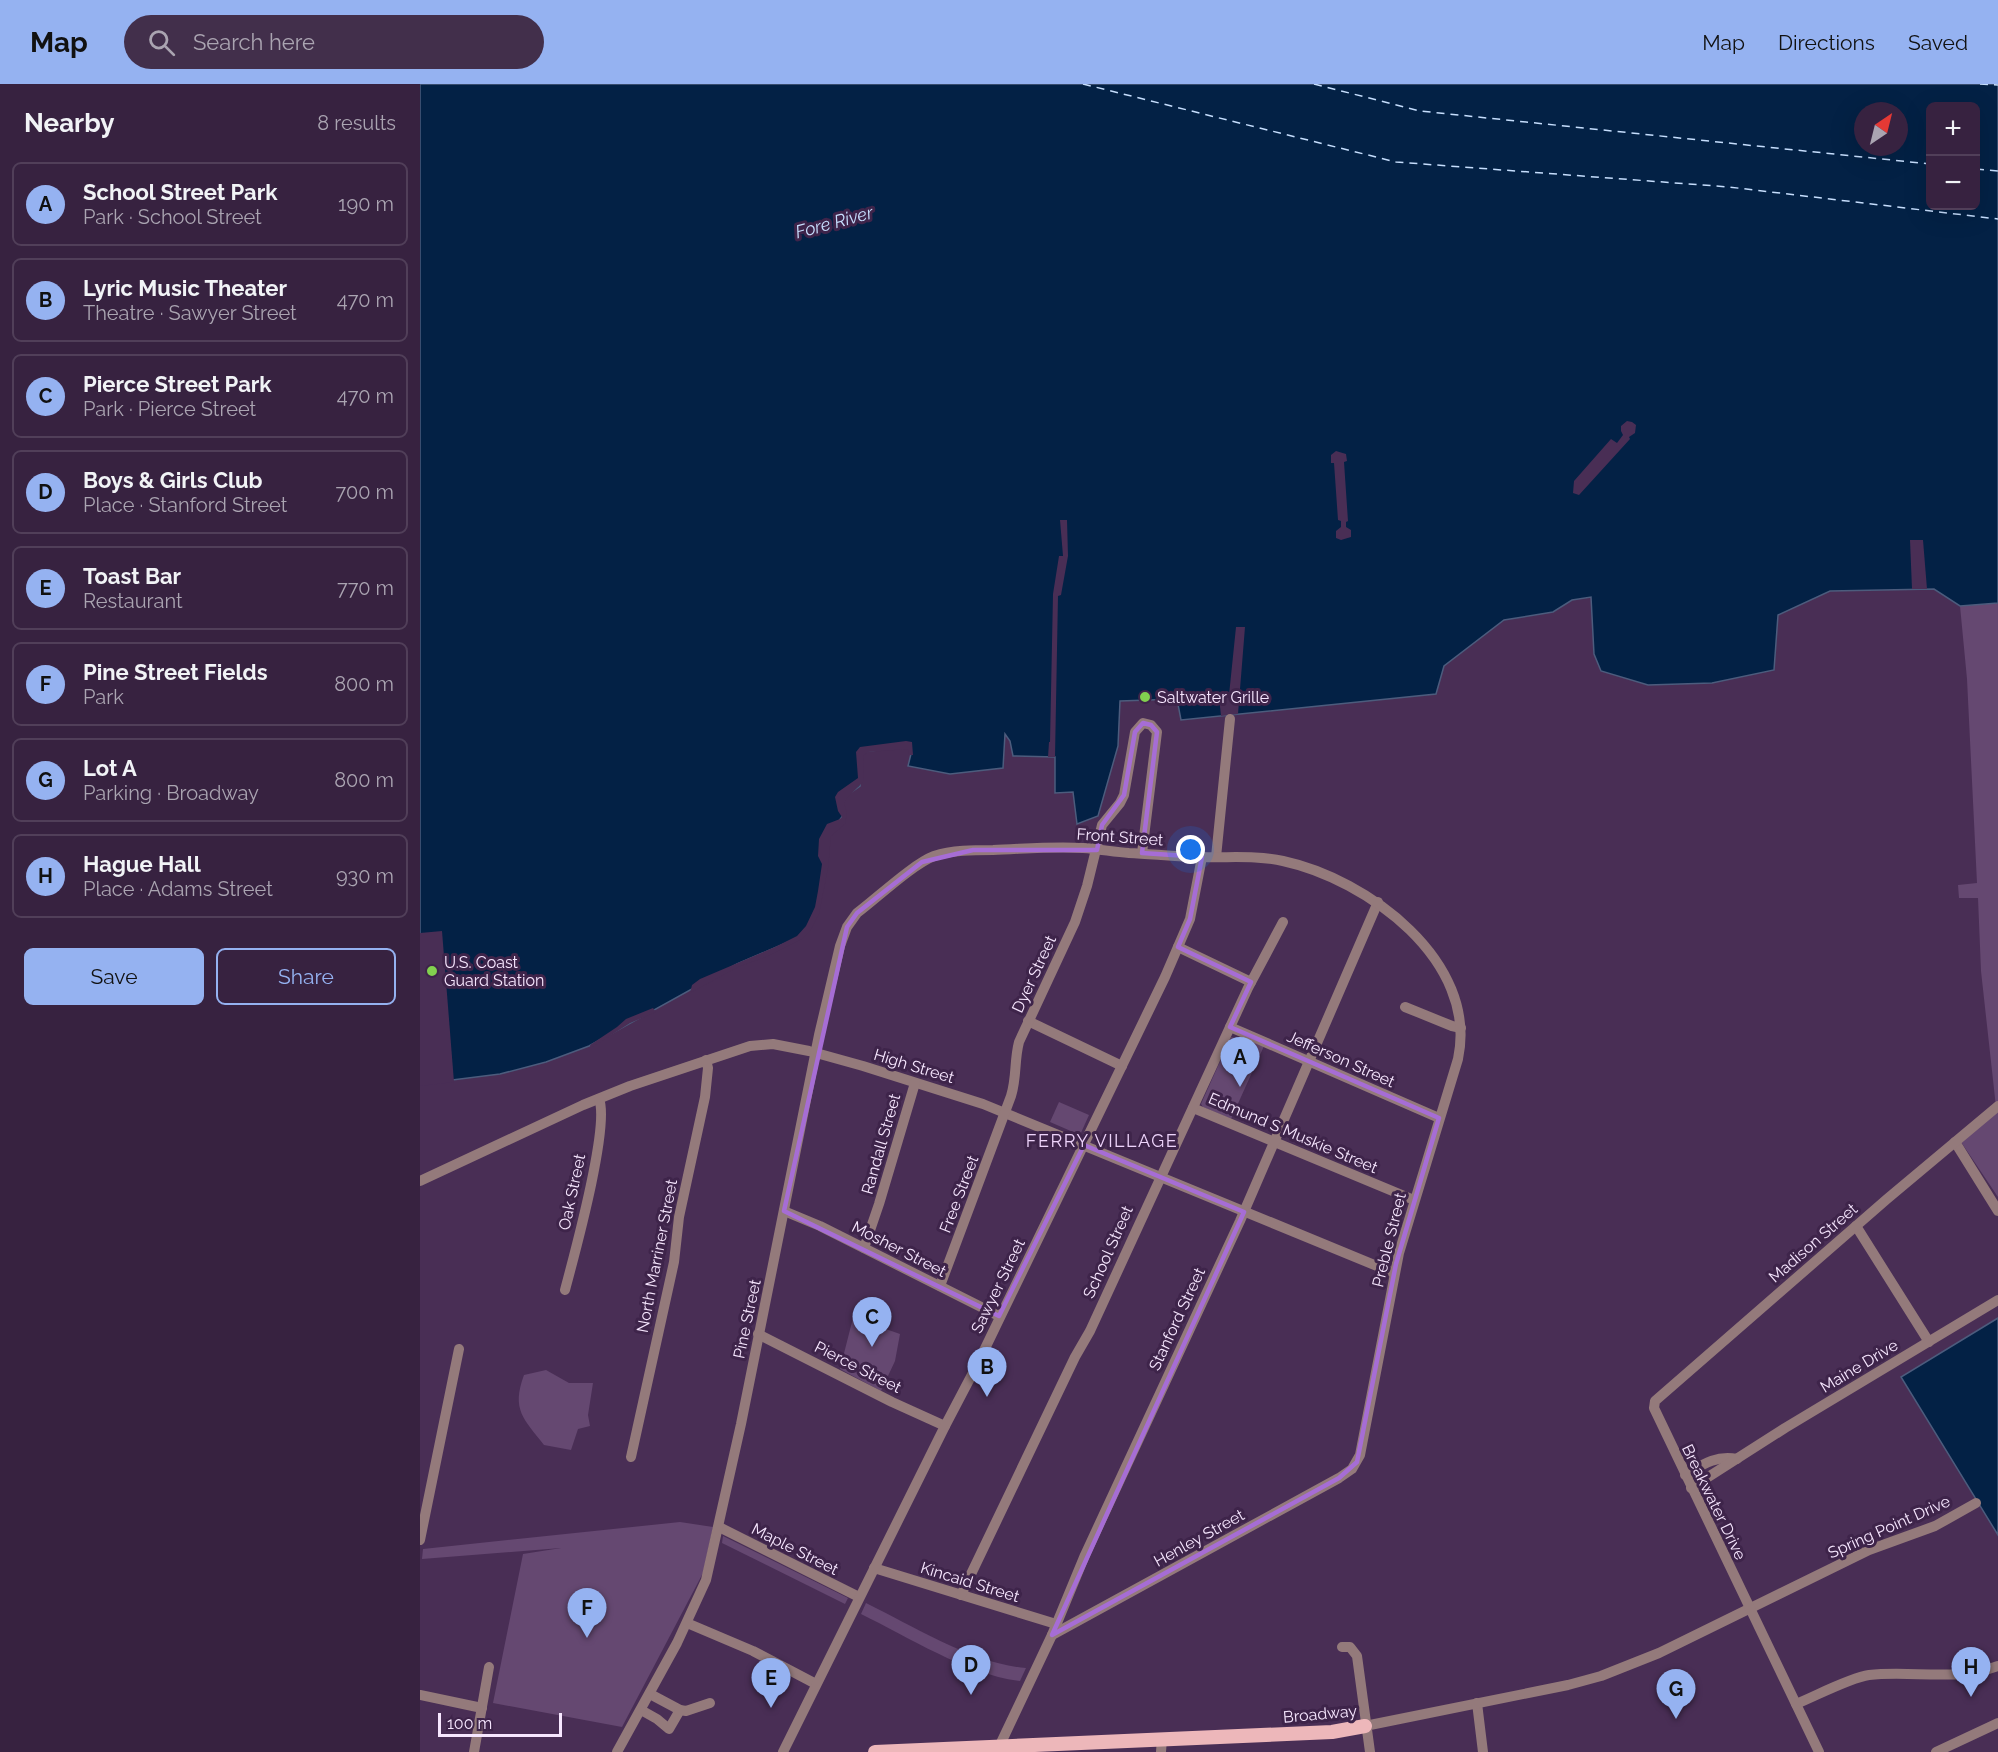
<!DOCTYPE html>
<html lang="en">
<head>
<meta charset="utf-8">
<style>
	body { margin:0; font-family:Raleway,sans-serif; background:#422f4b; color:#f1f3f6 }
	.controls { position:absolute; right:18px; top:18px; display:grid; overflow:hidden; border-radius:9px; box-shadow:0 6px 24px #0002 }
	.controls button { width:54px; height:54px; display:grid; place-items:center; padding:0; border:0; border-bottom:2px solid #513f59; background:#372240; color:#f1f3f6; font:30px sans-serif }
	.compass { position:absolute; left:1434px; top:18px; width:54px; height:54px; border-radius:50%; background:#372240; box-shadow:0 6px 24px #0002; rotate:35deg }
	.scale { position:absolute; left:18px; bottom:15px; width:124px; box-sizing:border-box; padding-left:6px; border:3px solid #f7e7ff; border-top:0; font-size:16px; line-height:21px; white-space:nowrap; color:#f7e7ff; -webkit-text-stroke:4px #3e244a; paint-order:stroke }
	.you { position:absolute; left:771px; top:766px; width:21px; height:21px; margin:-15px; border:4px solid #fff; border-radius:50%; background:#1a73e8; box-shadow:0 0 0 9px #1a73e833 }
	.badge { display:grid; place-items:center; width:39px; height:39px; border-radius:50%; background:#95b2f1; color:#111; font-size:20px; font-weight:700 }
	.pin { position:absolute; translate:-50% -50px; filter:drop-shadow(0 2px 3px #0008) }
	.pin::after { content:''; position:absolute; top:32px; width:21px; height:18px; background:inherit; clip-path:polygon(0 0,100% 0,50% 100%) }
	.list { margin:0; padding:0; list-style:none }
	h2 { display:flex; justify-content:space-between; align-items:center; height:78px; margin:0; padding:0 24px; font-size:26px }
	h2 small { font-size:20px; font-weight:400; color:#aaa4b1 }
	.list li { display:grid; grid-template-columns:39px 1fr auto; gap:18px; align-items:center; box-sizing:border-box; height:84px; margin:0 12px 12px; padding:0 12px; border:2px solid #513f59; border-radius:9px }
	.list b { display:block; font-size:22px; white-space:nowrap }
	.list p { margin:0; font-size:20px; white-space:nowrap; color:#aaa4b1 }
	.list em { font-size:20px; font-style:normal; color:#aaa4b1 }
	.actions { display:flex; gap:12px; padding:18px 24px }
	.actions a { flex:1; padding:14px 0; border:2px solid #95b2f1; border-radius:9px; text-align:center; font-size:21px; color:#95b2f1 }
	.actions .main { background:#95b2f1; color:#111 }
	.icon { flex:none; width:33px; height:33px; fill:none; stroke:currentColor; stroke-width:2; stroke-linecap:round; stroke-linejoin:round }
	.map { position:relative; flex:none; width:1578px; height:1668px; overflow:hidden }
	header { display:flex; align-items:center; gap:36px; box-sizing:border-box; height:84px; padding:0 30px; background:#95b2f1; color:#111 }
	header strong { font-size:28px }
	nav { display:flex; gap:33px; margin-inline-start:auto; font-size:21px }
	.search { width:420px; height:54px; background:#422f4b; display:flex; align-items:center; gap:15px; box-sizing:border-box; padding:0 21px; border-radius:33px; color:#aaa4b1; font-size:22px }
	main { display:flex }
	aside { flex:1; background:#372240 }
	.map>svg:first-child { display:block }
	.green { fill:#654871 }
	.water { fill:#032145; stroke:#4c5c7d; stroke-width:1.5; fill-rule:evenodd }
	.pier { fill:#492e55 }
	.lines { fill:none; stroke-linecap:round; stroke-linejoin:round }
	.ferry { stroke:#c6defd; stroke-width:1.5; stroke-dasharray:8 6; stroke-linecap:butt }
	.minor { stroke:#947a7b; stroke-width:10 }
	.major { stroke:#edb7ba; stroke-width:14 }
	.marked { fill:none; stroke:#a66dd5; stroke-width:4.5; stroke-linejoin:round }
	.poi-dot { fill:#82d04f; stroke:#3e244a; stroke-width:2 }
	.labels { text-anchor:middle; dominant-baseline:central; stroke-width:6; stroke-linejoin:round; paint-order:stroke }
	.poi-label { font-size:16px; fill:#f7e7ff; stroke:#3e244a; text-anchor:start }
	.street-label { font-size:16px; fill:#f7e7ff; stroke:#3e244a }
	.water-label { font-size:18px; font-style:italic; fill:#c6defd; stroke:#3e244a }
	.neighbourhood-label { font-size:18px; letter-spacing:1.5px; fill:#eed4fb; stroke:#3e244a }
</style>
</head>
<body>
<header>
<strong>Map</strong>
<div class="search"><svg class="icon" aria-label="search" viewBox="0 0 24 24"><circle cx="10" cy="10" r="6"/><path d="M15 15l6 6"/></svg>Search here</div>
<nav><a>Map</a><a>Directions</a><a>Saved</a></nav>
</header>
<main>
<aside>
<h2>Nearby<small>8 results</small></h2>
<ul class="list">
<li><span class="badge">A</span><div><b>School Street Park</b><p>Park · School Street</p></div><em>190 m</em></li>
<li><span class="badge">B</span><div><b>Lyric Music Theater</b><p>Theatre · Sawyer Street</p></div><em>470 m</em></li>
<li><span class="badge">C</span><div><b>Pierce Street Park</b><p>Park · Pierce Street</p></div><em>470 m</em></li>
<li><span class="badge">D</span><div><b>Boys &amp; Girls Club</b><p>Place · Stanford Street</p></div><em>700 m</em></li>
<li><span class="badge">E</span><div><b>Toast Bar</b><p>Restaurant</p></div><em>770 m</em></li>
<li><span class="badge">F</span><div><b>Pine Street Fields</b><p>Park</p></div><em>800 m</em></li>
<li><span class="badge">G</span><div><b>Lot A</b><p>Parking · Broadway</p></div><em>800 m</em></li>
<li><span class="badge">H</span><div><b>Hague Hall</b><p>Place · Adams Street</p></div><em>930 m</em></li>
</ul>
<div class="actions"><a class="main">Save</a><a>Share</a></div>
</aside>
<div class="map">
<svg width="1578" height="1668" viewBox="0 0 1578 1668">
	<rect width="100%" height="100%" fill="#492e55"/>
	<g class="green">
		<path d="M 1578,519 L 1578,1113 L 1539,1055 L 1576,1023 L 1561,887 L 1558,814 L 1539,814 L 1538,801 L 1557,799 L 1547,595 L 1540,522 Z"/>
		<path d="M 811,953 L 824,955 L 844,962 L 811,1035 L 783,1023 L 781,1020 Z"/>
		<path d="M 639,1018 L 669,1031 L 660,1051 L 630,1038 Z"/>
		<path d="M 433,1234 L 459,1245 L 460,1243 L 480,1250 L 475,1277 L 461,1307 L 420,1285 Z"/>
		<path d="M 126,1286 L 149,1299 L 173,1299 L 168,1331 L 170,1342 L 158,1345 L 151,1366 L 124,1361 C 104,1335 91,1326 104,1291 Z"/>
		<path d="M 260,1438 L 293,1443 L 283,1489 L 202,1643 L 73,1619 L 103,1470 L 141,1464 L 2,1475 L 3,1465 Z"/>
		<path d="M 303,1452 L 428,1514 L 425,1520 L 302,1459 Z"/>
		<path d="M 446,1519 C 495,1543 553,1580 606,1584 L 600,1597 C 548,1591 488,1553 441,1530 Z"/>
	</g>
	<g class="water">
		<path d="M 0,0 L 1578,0 L 1578,519 L 1540,522 L 1514,505 L 1410,507 L 1358,531 L 1354,586 L 1292,599 L 1228,601 L 1181,587 L 1174,570 L 1171,513 L 1152,516 L 1133,528 L 1084,536 L 1024,582 L 1016,610 L 761,636 L 757,615 L 700,617 L 698,662 L 678,732 L 657,740 L 653,708 L 635,709 L 635,673 L 593,672 L 590,657 L 585,650 L 583,684 L 530,690 L 488,682 L 491,670 L 490,662 L 442,668 L 440,702 L 426,712 L 422,720 L 425,729 L 408,751 L 396,830 L 380,853 L 317,880 L 169,962 L 126,978 L 80,990 L 0,1000 ZM 1510,22 L 1556,22 L 1556,122 L 1510,122 ZM 1443,27 L 1479,27 L 1479,63 L 1443,63 Z"/>
		<path d="M 1578,1234 L 1578,1451 L 1481,1293 Z"/>
	</g>
	<g class="pier">
		<path d="M 1207,337 L 1212,338 L 1216,341 L 1215,349 L 1209,353 L 1210,355 L 1159,411 L 1153,409 L 1154,397 L 1191,355 L 1197,359 L 1203,351 L 1201,347 L 1201,342 Z"/>
		<path d="M 916,367 L 926,370 L 927,377 L 924,378 L 928,437 L 926,438 L 926,443 L 931,446 L 931,453 L 921,456 L 916,454 L 916,447 L 921,443 L 921,437 L 918,436 L 914,379 L 911,379 L 911,371 Z"/>
		<path d="M 640,436 L 647,436 L 648,472 L 641,511 L 638,512 L 635,673 L 628,673 L 629,658 L 630,658 L 633,510 L 639,472 L 643,472 Z"/>
		<path d="M 1490,456 L 1503,456 L 1507,505 L 1492,505 Z"/>
		<path d="M 816,543 L 825,543 L 818,630 L 801,632 L 799,613 L 809,611 Z"/>
		<path d="M 486,657 L 492,658 L 493,671 L 489,671 L 488,665 L 448,668 L 444,671 L 443,698 L 426,715 L 424,719 L 427,729 L 425,740 L 411,752 L 408,784 L 399,830 L 390,847 L 382,855 L 348,872 L 318,883 L 270,909 L 272,901 L 280,895 L 355,863 L 377,852 L 386,842 L 395,823 L 398,807 L 402,780 L 398,772 L 399,755 L 407,740 L 420,735 L 422,733 L 418,727 L 415,713 L 418,708 L 438,694 L 436,668 L 440,663 Z"/>
		<path d="M 22,847 L 34,998 L 0,1002 L 0,849 Z"/>
		<path d="M 233,924 L 236,928 L 210,939 L 171,964 L 170,961 L 197,943 L 206,935 Z"/>
	</g>
	<g class="lines">
		<g class="ferry">
			<path d="M 663,0 L 976,78 L 1309,103 L 1578,135"/>
			<path d="M 894,0 L 1000,27 L 1510,80"/>
			<path d="M 1560,0 L 1578,1"/>
			<path d="M 1556,85 L 1578,87"/>
		</g>
		<g class="minor">
			<path d="M 796,773 L 810,635"/>
			<path d="M 758,863 L 831,898"/>
			<path d="M 985,923 L 1032,942 L 1041,944"/>
			<path d="M 608,937 L 702,982"/>
			<path d="M 810,943 L 1019,1034"/>
			<path d="M 773,1024 L 994,1116"/>
			<path d="M 1535,1058 L 1578,1127"/>
			<path d="M 0,1097 L 163,1021 L 210,1002 L 330,962 L 353,960 L 389,967 L 443,982 L 563,1020 L 974,1189"/>
			<path d="M 364,1127 L 400,1142 L 579,1232"/>
			<path d="M 1436,1142 L 1509,1258"/>
			<path d="M 444,1164 L 459,1120 L 495,999"/>
			<path d="M 520,1202 L 591,1012 C 597,993 594,977 599,958 L 655,838 L 667,802 L 682,741 L 700,719 L 704,711 L 715,648 L 723,639 L 731,641 L 737,648 L 722,769"/>
			<path d="M 145,1206 C 154,1172 190,1042 179,1015"/>
			<path d="M 338,1250 L 472,1318 L 525,1342"/>
			<path d="M 211,1373 L 254,1178 L 259,1133 L 285,1013 L 288,984 L 286,976"/>
			<path d="M 1265,1391 C 1282,1381 1295,1371 1317,1375"/>
			<path d="M 1271,1404 L 1365,1344 L 1578,1216"/>
			<path d="M 299,1443 L 439,1513"/>
			<path d="M 0,1456 L 39,1265"/>
			<path d="M 454,1484 L 636,1540"/>
			<path d="M 541,1511 L 655,1273 L 670,1247 L 828,904 L 863,838"/>
			<path d="M 267,1539 L 333,1567 L 396,1600"/>
			<path d="M 922,1563 L 930,1563 L 937,1572 L 950,1668"/>
			<path d="M 230,1610 L 260,1626 L 266,1627 L 290,1619"/>
			<path d="M 0,1611 L 62,1624"/>
			<path d="M 1057,1619 L 1063,1668"/>
			<path d="M 1376,1620 C 1396,1612 1429,1594 1449,1591 C 1492,1586 1537,1598 1578,1582"/>
			<path d="M 221,1626 L 237,1635 L 249,1645 L 260,1626"/>
			<path d="M 945,1642 L 1148,1601 L 1181,1592 L 1239,1569 L 1449,1466 L 1515,1442 L 1556,1419"/>
			<path d="M 579,1663 L 632,1551 L 665,1471 L 820,1137 L 958,818"/>
			<path d="M 54,1668 L 69,1583"/>
			<path d="M 197,1668 L 257,1559 L 286,1496 L 321,1340 L 399,951 L 420,862 L 427,843 L 437,829 C 457,814 493,780 514,772 C 532,766 554,766 573,766 C 603,765 633,762 663,764 C 679,765 694,768 709,769 C 733,770 757,773 781,773 C 809,774 836,771 863,777 C 947,795 1059,877 1038,975 L 979,1169 L 940,1371 L 932,1385 L 919,1394 L 632,1551"/>
			<path d="M 363,1668 L 525,1342 L 557,1281 L 745,893 L 770,835 L 782,773"/>
			<path d="M 741,1668 L 742,1655"/>
			<path d="M 1399,1668 L 1234,1324 L 1235,1317 L 1467,1115 L 1578,1022"/>
			<path d="M 1516,1668 L 1578,1639"/>
		</g>
		<path class="major" d="M 455,1668 L 912,1648 L 945,1642"/>
	</g>
	<path class="marked" d="M 723,639 L 731,641 L 737,648 L 722,769 L 782,773 L 770,835 L 758,863 L 831,898 L 810,943 L 1019,1034 L 976,1180 L 937,1378 L 919,1394 L 632,1551 L 824,1128 L 664,1061 L 579,1232 L 364,1127 L 427,843 L 437,829 L 502,778 L 553,766 L 677,766 L 682,741 L 704,711 L 715,648 Z"/>
	<g class="poi-dot">
		<circle cx="725" cy="613" r="6"/>
		<circle cx="12" cy="887" r="6"/>
	</g>
	<g class="labels">
		<g class="poi-label">
			<text x="737" y="613">Saltwater Grille</text>
			<text x="24" y="878">U.S. Coast<tspan x="24" dy="18">Guard Station</tspan></text>
		</g>
		<g class="street-label">
			<text transform="translate(700 753) rotate(4)">Front Street</text>
			<text transform="translate(614 890) rotate(-65)">Dyer Street</text>
			<text transform="translate(921 975) rotate(24)">Jefferson Street</text>
			<text transform="translate(494 982) rotate(17)">High Street</text>
			<text transform="translate(873 1049) rotate(23)">Edmund S Muskie Street</text>
			<text transform="translate(461 1060) rotate(-74)">Randall Street</text>
			<text transform="translate(152 1108) rotate(-78)">Oak Street</text>
			<text transform="translate(539 1110) rotate(-69)">Free Street</text>
			<text transform="translate(969 1156) rotate(-76)">Preble Street</text>
			<text transform="translate(1393 1159) rotate(-41)">Madison Street</text>
			<text transform="translate(479 1165) rotate(27)">Mosher Street</text>
			<text transform="translate(688 1168) rotate(-66)">School Street</text>
			<text transform="translate(237 1172) rotate(-79)">North Marriner Street</text>
			<text transform="translate(578 1202) rotate(-64)">Sawyer Street</text>
			<text transform="translate(327 1235) rotate(-78)">Pine Street</text>
			<text transform="translate(757 1235) rotate(-65)">Stanford Street</text>
			<text transform="translate(1439 1282) rotate(-31)">Maine Drive</text>
			<text transform="translate(438 1283) rotate(27)">Pierce Street</text>
			<text transform="translate(1294 1418) rotate(64)">Breakwater Drive</text>
			<text transform="translate(1469 1443) rotate(-24)">Spring Point Drive</text>
			<text transform="translate(779 1454) rotate(-29)">Henley Street</text>
			<text transform="translate(375 1465) rotate(27)">Maple Street</text>
			<text transform="translate(550 1498) rotate(17)">Kincaid Street</text>
			<text transform="translate(900 1630) rotate(-5)">Broadway</text>
		</g>
		<g class="water-label">
			<text transform="translate(414 138) rotate(-15)">Fore River</text>
		</g>
		<g class="neighbourhood-label">
			<text x="682" y="1056">FERRY VILLAGE</text>
		</g>
	</g>
</svg>
<div class="controls">
<button>+</button>
<button>−</button>
</div>
<svg class="compass" viewBox="-18 -18 36 36"><path d="M0-13l5 13h-10z" fill="#e53935"/><path d="M0 13l5-13h-10z" fill="#aaa4b1"/></svg>
<div class="scale">100 m</div>
<div class="you"></div>
<div class="pin badge" style="left:820px;top:1003px">A</div>
<div class="pin badge" style="left:567px;top:1313px">B</div>
<div class="pin badge" style="left:452px;top:1263px">C</div>
<div class="pin badge" style="left:551px;top:1611px">D</div>
<div class="pin badge" style="left:351px;top:1624px">E</div>
<div class="pin badge" style="left:167px;top:1554px">F</div>
<div class="pin badge" style="left:1256px;top:1635px">G</div>
<div class="pin badge" style="left:1551px;top:1613px">H</div>
</div>
</main>
</body>
</html>
